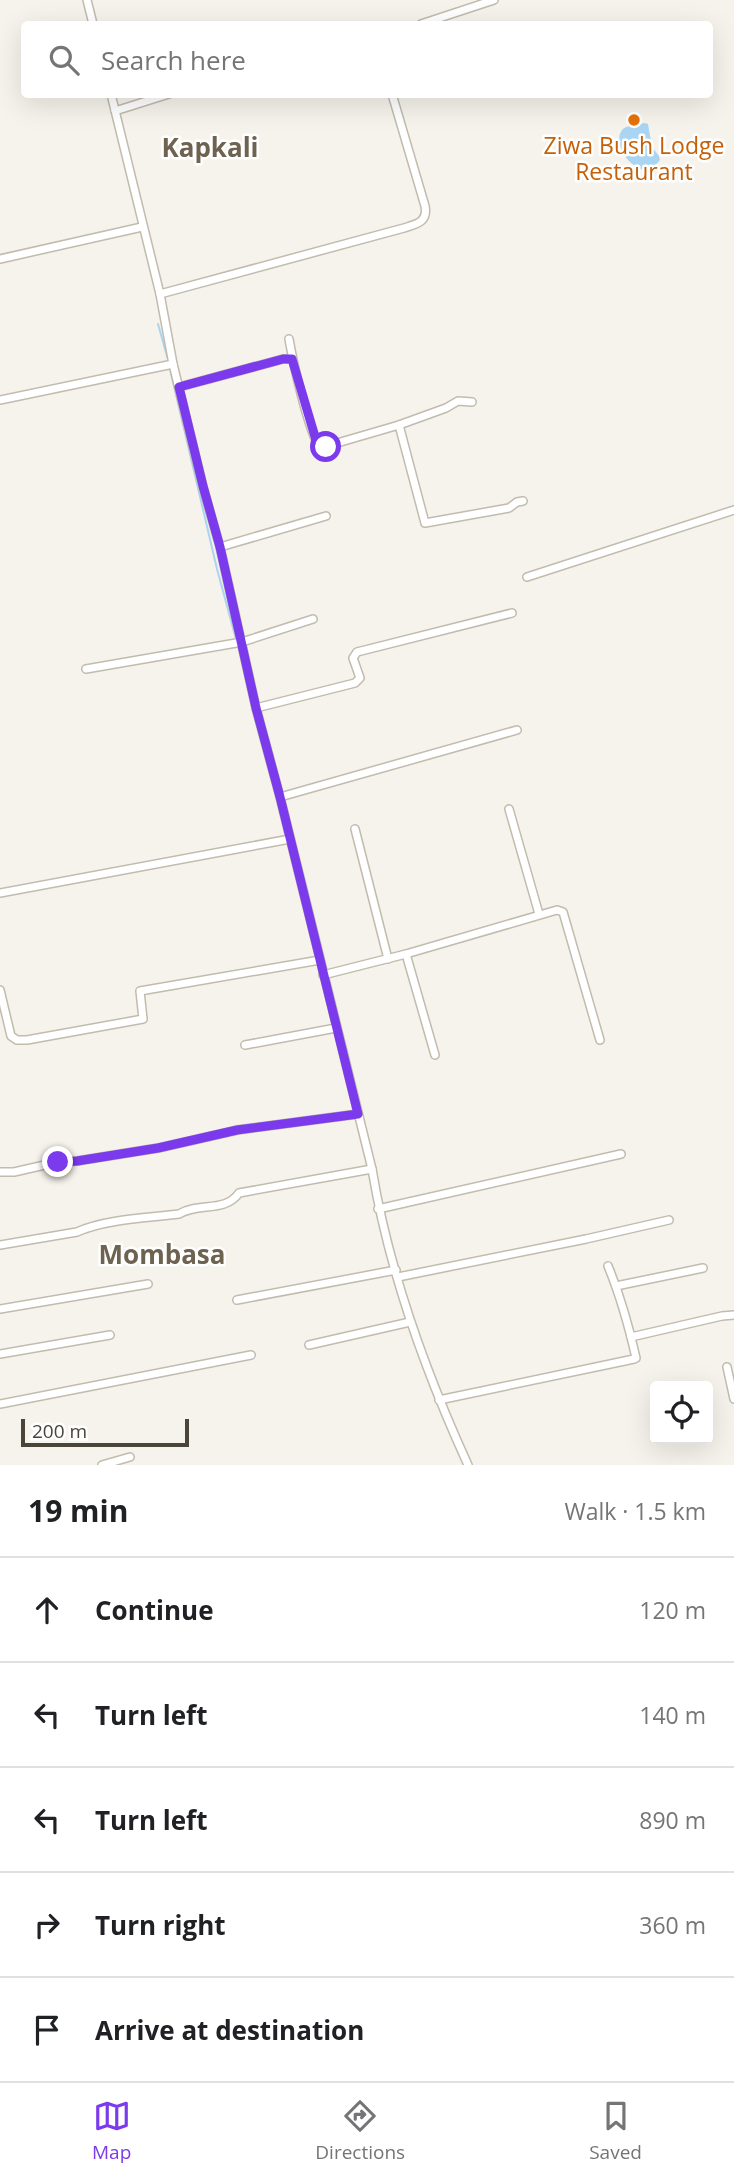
<!DOCTYPE html>
<html lang="en">
<head>
<meta charset="utf-8">
<style>
	body { margin:0; font-family:"Open Sans",sans-serif; background:#f2f2f2; color:#202124 }
	.controls { position:absolute; right:21px; bottom:21px; display:grid; overflow:hidden; border-radius:7px; box-shadow:0 7px 28px #0002 }
	.controls button { width:63px; height:63px; display:grid; place-items:center; padding:0; border:0; border-bottom:2px solid #e0e0e0; background:#fff; color:#202124; font:35px sans-serif }
	.scale { position:absolute; left:21px; bottom:18px; width:168px; box-sizing:border-box; padding-left:7px; border:4px solid #4b4439; border-top:0; font-size:19px; line-height:24px; white-space:nowrap; color:#4b4439; -webkit-text-stroke:5px #fff; paint-order:stroke }
	.stop { position:absolute; width:21px; height:21px; margin:-16px; border:5px solid #7c3aed; border-radius:50%; background:#fff }
	.stop.end { background:#7c3aed; border-color:#fff; box-shadow:0 2px 7px #0008 }
	.list { margin:0; padding:0; list-style:none }
	h2 { display:flex; justify-content:space-between; align-items:center; height:91px; margin:0; padding:0 28px; font-size:30px }
	h2 small { font-size:23px; font-weight:400; color:#757577 }
	.list li { display:grid; grid-template-columns:46px 1fr auto; gap:21px; align-items:center; box-sizing:border-box; height:105px; padding:0 28px; border-top:2px solid #e0e0e0 }
	.list b { display:block; font-size:26px; white-space:nowrap }
	.list em { font-size:23px; font-style:normal; color:#757577 }
	.icon { flex:none; width:38px; height:38px; fill:none; stroke:currentColor; stroke-width:2; stroke-linecap:round; stroke-linejoin:round }
	.map { position:relative; flex:none; width:734px; height:1465px; overflow:hidden }
	.search { position:absolute; background:#fff; box-shadow:0 7px 28px #0002; left:21px; right:21px; top:21px; height:77px; display:flex; align-items:center; gap:18px; box-sizing:border-box; padding:0 24px; border-radius:7px; color:#757577; font-size:26px }
	.sheet { height:616px; background:#fff }
	nav { display:flex; justify-content:space-around; align-items:center; box-sizing:border-box; height:98px; border-top:2px solid #e0e0e0; background:#fff; font-size:19px; color:#757577 }
	nav a { display:grid; justify-items:center; gap:4px }
	nav .on { color:#7c3aed }
	.map>svg:first-child { display:block }
	.water { fill:#a9d4f2 }
	.lines { fill:none; stroke-linecap:round; stroke-linejoin:round }
	.stream { stroke:#a9d4f2; stroke-width:2 }
	.minor-casing { stroke:#c2bbae; stroke-width:10 }
	.minor { stroke:#fff; stroke-width:7 }
	.route { stroke:#7c3aed; stroke-width:9 }
	.food-dot { fill:#e8710a; stroke:#fff; stroke-width:2.5 }
	.labels { text-anchor:middle; dominant-baseline:central; stroke-width:5; stroke-linejoin:round; paint-order:stroke }
	.food-label { font-size:23px; fill:#c56008; stroke:#fff }
	.quarter-label { font-size:26px; font-weight:bold; fill:#6e6250; stroke:#fff }
</style>
</head>
<body>
<div class="map">
<svg width="734" height="1465" viewBox="0 0 734 1465">
	<rect width="100%" height="100%" fill="#f6f3ec"/>
	<path class="water" d="M 644,123 L 648,124 L 652,147 L 659,156 L 660,160 L 651,170 C 631,173 612,144 622,130 C 626,125 639,125 644,123 Z"/>
	<g class="lines">
		<g class="stream">
			<path d="M 158,324 L 169,363"/>
			<path d="M 170,369 L 217,569 L 236,639"/>
		</g>
		<g class="minor-casing">
			<g id="minor">
				<path d="M 87,0 L 93,24"/>
				<path d="M 421,24 L 494,0"/>
				<path d="M 111,94 L 160,294 L 173,364 L 203,487 L 220,547 L 256,708 L 280,797 L 372,1169 C 389,1272 425,1371 468,1465"/>
				<path d="M 115,111 L 169,94"/>
				<path d="M 0,259 L 142,227"/>
				<path d="M 160,294 L 404,228 C 417,224 428,222 425,206 L 392,94"/>
				<path d="M 289,339 C 293,362 308,430 320,448 L 399,425 L 446,408 L 458,401 L 472,402"/>
				<path d="M 179,387 L 283,359 L 292,359"/>
				<path d="M 0,400 L 173,364"/>
				<path d="M 399,425 L 425,523 L 509,508 L 517,502 L 523,501"/>
				<path d="M 220,547 L 326,516"/>
				<path d="M 527,577 L 734,510"/>
				<path d="M 86,669 L 242,642 L 313,619"/>
				<path d="M 256,708 L 355,683 L 360,678 L 353,658 L 357,652 L 512,613"/>
				<path d="M 280,797 L 517,730"/>
				<path d="M 509,809 L 539,914"/>
				<path d="M 355,829 L 388,959"/>
				<path d="M 0,893 L 290,839"/>
				<path d="M 406,954 L 435,1055"/>
				<path d="M 323,975 L 406,954 L 557,910 L 563,912 L 600,1040"/>
				<path d="M 0,990 L 11,1036 L 17,1040 L 27,1040 L 143,1019 L 140,991 L 320,960"/>
				<path d="M 245,1045 L 336,1028"/>
				<path d="M 0,1172 L 14,1172 L 58,1162 L 77,1161 L 158,1148 L 237,1130 L 358,1114"/>
				<path d="M 378,1209 L 621,1154"/>
				<path d="M 0,1245 L 77,1232 C 106,1219 148,1218 179,1214 C 199,1202 225,1213 239,1193 L 372,1169"/>
				<path d="M 398,1277 L 586,1239 L 669,1220"/>
				<path d="M 616,1286 L 703,1268"/>
				<path d="M 237,1300 L 396,1270"/>
				<path d="M 0,1309 L 148,1284"/>
				<path d="M 631,1337 L 722,1316 L 734,1315"/>
				<path d="M 309,1345 L 410,1322"/>
				<path d="M 0,1354 L 110,1335"/>
				<path d="M 727,1367 L 734,1399"/>
				<path d="M 439,1400 L 634,1359 L 636,1358 C 629,1327 620,1295 608,1266"/>
				<path d="M 0,1404 L 251,1355"/>
				<path d="M 102,1465 L 130,1457"/>
			</g>
		</g>
		<use href="#minor" class="minor"/>
	</g>
	<g class="lines">
		<path class="route" d="M 58,1162 L 77,1161 L 158,1148 L 237,1130 L 358,1114 L 280,797 L 256,708 L 220,547 L 203,486 L 179,387 L 283,359 L 292,359 L 316,440 L 320,448 L 326,447"/>
	</g>
	<circle class="food-dot" cx="634" cy="120" r="7"/>
	<g class="labels">
		<g class="food-label">
			<text x="634" y="145">Ziwa Bush Lodge<tspan x="634" dy="26">Restaurant</tspan></text>
		</g>
		<g class="quarter-label">
			<text x="210" y="147">Kapkali</text>
			<text x="162" y="1254">Mombasa</text>
		</g>
	</g>
</svg>
<div class="controls">
<button><svg class="icon" aria-label="locate" viewBox="0 0 24 24"><circle cx="12" cy="12" r="6"/><path d="M12 2v4M12 18v4M2 12h4M18 12h4"/></svg></button>
</div>
<div class="scale">200 m</div>
<div class="stop" style="left:326px;top:447px"></div>
<div class="stop end" style="left:58px;top:1162px"></div>
<div class="search"><svg class="icon" aria-label="search" viewBox="0 0 24 24"><circle cx="10" cy="10" r="6"/><path d="M15 15l6 6"/></svg>Search here</div>
</div>
<section class="sheet">
<h2>19 min<small>Walk · 1.5 km</small></h2>
<ul class="list">
<li><svg class="icon" aria-label="ahead" viewBox="0 0 24 24"><path d="M12 20V5M6 11l6-6 6 6"/></svg><div><b>Continue</b></div><em>120 m</em></li>
<li><svg class="icon" aria-label="left" viewBox="0 0 24 24"><path d="M17 20v-9H6M10 6l-5 5 5 5"/></svg><div><b>Turn left</b></div><em>140 m</em></li>
<li><svg class="icon" aria-label="left" viewBox="0 0 24 24"><path d="M17 20v-9H6M10 6l-5 5 5 5"/></svg><div><b>Turn left</b></div><em>890 m</em></li>
<li><svg class="icon" aria-label="right" viewBox="0 0 24 24"><path d="M7 20v-9h11M14 6l5 5-5 5"/></svg><div><b>Turn right</b></div><em>360 m</em></li>
<li><svg class="icon" aria-label="arrive" viewBox="0 0 24 24"><path d="M6 21V4h12l-3 4 3 4H6"/></svg><div><b>Arrive at destination</b></div></li>
</ul>
</section>
<nav>
<a class="on"><svg class="icon" aria-label="map" viewBox="0 0 24 24"><path d="M3 6l6-2 6 2 6-2v14l-6 2-6-2-6 2zM9 4v14M15 6v14"/></svg>Map</a>
<a><svg class="icon" aria-label="directions" viewBox="0 0 24 24"><path d="M12 3l9 9-9 9-9-9zM9 14v-3h6M13 9l2 2-2 2"/></svg>Directions</a>
<a><svg class="icon" aria-label="saved" viewBox="0 0 24 24"><path d="M7 4h10v16l-5-4-5 4z"/></svg>Saved</a>
</nav>
</body>
</html>
